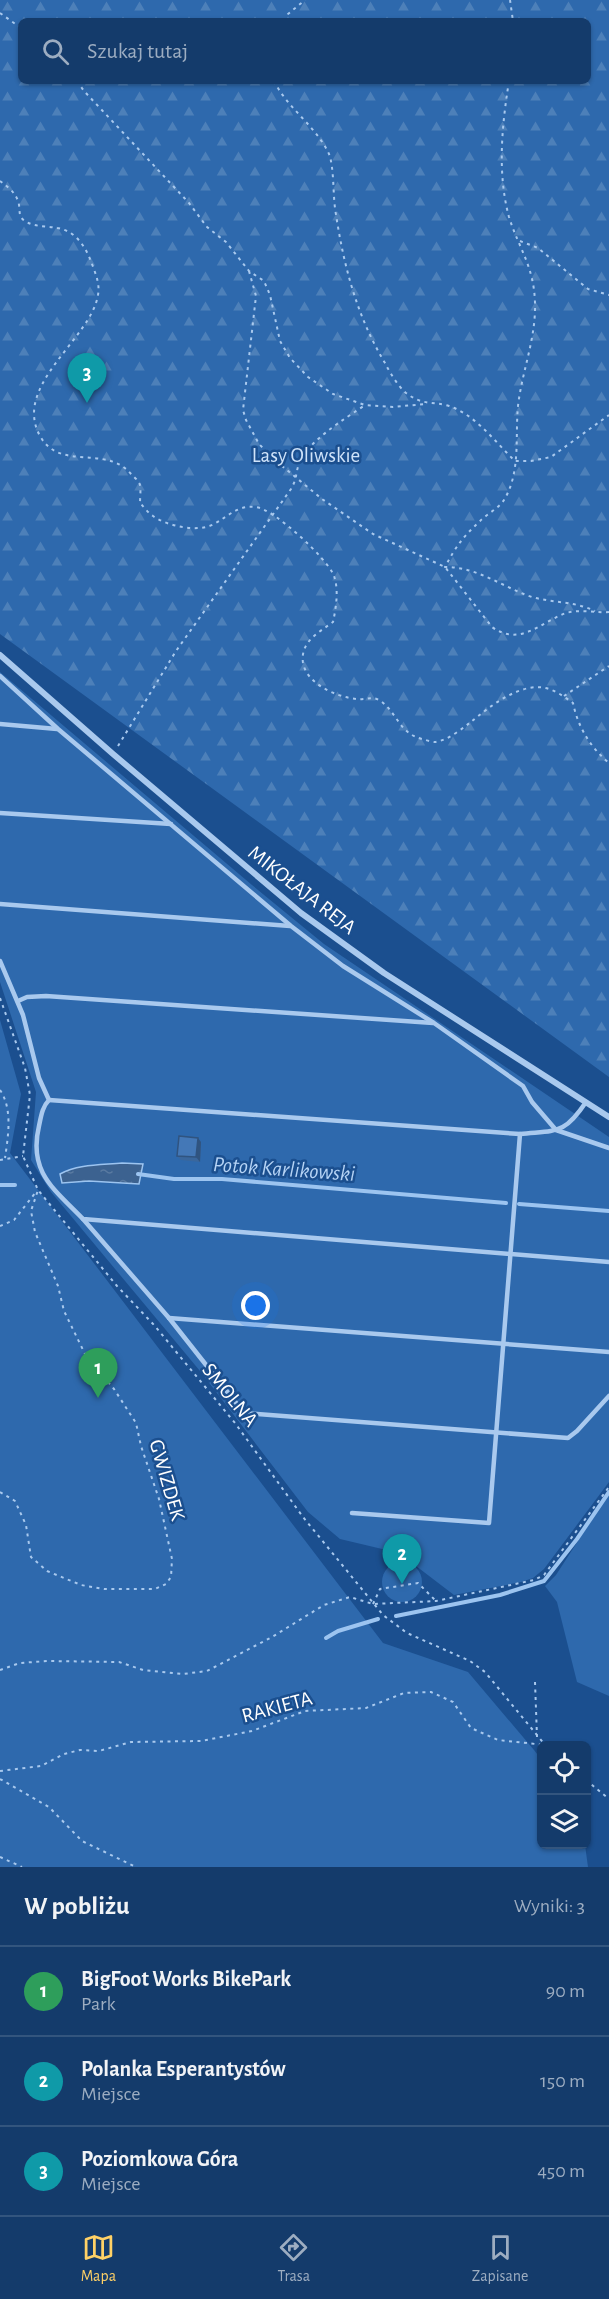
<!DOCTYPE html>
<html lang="pl">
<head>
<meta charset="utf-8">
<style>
	body { margin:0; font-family:"Alegreya Sans",sans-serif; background:#1d4271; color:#f1f3f6 }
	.controls { position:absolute; right:18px; bottom:18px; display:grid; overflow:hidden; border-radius:9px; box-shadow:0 2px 4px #0004 }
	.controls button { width:54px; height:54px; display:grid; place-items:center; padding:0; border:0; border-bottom:2px solid #33557e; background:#143b6b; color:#f1f3f6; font:30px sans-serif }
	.you { position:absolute; left:256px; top:1306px; width:21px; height:21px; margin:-15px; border:4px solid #fff; border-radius:50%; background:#1a73e8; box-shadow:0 0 0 9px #1a73e833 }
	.badge { display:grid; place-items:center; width:39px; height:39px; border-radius:50%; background:#ffd166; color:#fff; font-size:20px; font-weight:700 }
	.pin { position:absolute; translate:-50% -50px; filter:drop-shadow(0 2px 3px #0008) }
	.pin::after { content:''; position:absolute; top:32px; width:21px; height:18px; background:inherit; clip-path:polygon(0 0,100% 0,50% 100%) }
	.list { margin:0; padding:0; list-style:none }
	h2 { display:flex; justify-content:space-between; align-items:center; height:78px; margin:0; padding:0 24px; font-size:26px }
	h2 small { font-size:20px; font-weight:400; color:#9dadc1 }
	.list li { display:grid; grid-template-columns:39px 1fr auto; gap:18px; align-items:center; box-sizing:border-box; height:90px; padding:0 24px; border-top:2px solid #33557e }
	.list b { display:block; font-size:22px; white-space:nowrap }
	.list p { margin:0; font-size:20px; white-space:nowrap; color:#9dadc1 }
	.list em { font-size:20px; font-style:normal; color:#9dadc1 }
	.icon { flex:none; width:33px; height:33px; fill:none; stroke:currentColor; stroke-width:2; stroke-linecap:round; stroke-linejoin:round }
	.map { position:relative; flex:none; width:609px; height:1867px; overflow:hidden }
	.search { position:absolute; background:#143b6b; box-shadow:0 2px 4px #0004; left:18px; right:18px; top:18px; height:66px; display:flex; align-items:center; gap:15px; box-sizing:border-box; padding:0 21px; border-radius:9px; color:#9dadc1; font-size:22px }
	.sheet { height:348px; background:#143b6b }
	nav { display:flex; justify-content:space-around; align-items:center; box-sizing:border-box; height:84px; border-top:2px solid #33557e; background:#143b6b; font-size:16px; color:#9dadc1 }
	nav a { display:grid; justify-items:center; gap:3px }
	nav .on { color:#ffd166 }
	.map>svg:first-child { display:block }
	.forest { fill:url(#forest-firs); fill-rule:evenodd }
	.green { fill:#2e69ad }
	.water { fill:url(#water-ripples); stroke:#9cc4f0; stroke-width:1.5 }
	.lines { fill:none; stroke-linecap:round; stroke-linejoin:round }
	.stream { stroke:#9cc4f0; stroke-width:4 }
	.path { stroke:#a9c9ee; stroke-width:2; stroke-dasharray:3 4.5; stroke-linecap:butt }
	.lane { stroke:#a9c9ee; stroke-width:4.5 }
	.street { stroke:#a9c9ee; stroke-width:6 }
	.wall { fill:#3a679d }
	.shaded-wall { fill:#305480 }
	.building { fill:#4478b7; stroke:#305480; stroke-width:1.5 }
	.labels { text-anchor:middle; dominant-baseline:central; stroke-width:5; stroke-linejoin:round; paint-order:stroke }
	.park-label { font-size:21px; fill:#cfe3fa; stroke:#1b4f8f }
	.street-label { font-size:21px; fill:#fff; stroke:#1b4f8f }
	.water-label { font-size:22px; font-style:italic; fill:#b5d3f5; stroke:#1b4f8f }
</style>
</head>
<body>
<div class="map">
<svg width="609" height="1867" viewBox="0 0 609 1867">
	<defs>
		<pattern id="forest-firs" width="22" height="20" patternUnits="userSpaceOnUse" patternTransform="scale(1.5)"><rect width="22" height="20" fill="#2e69ad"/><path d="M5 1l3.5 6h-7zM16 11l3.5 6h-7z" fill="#4d80b9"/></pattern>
		<pattern id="water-ripples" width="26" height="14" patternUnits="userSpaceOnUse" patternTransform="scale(1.5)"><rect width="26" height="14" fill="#3c6290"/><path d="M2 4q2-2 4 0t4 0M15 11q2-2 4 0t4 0" fill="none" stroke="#597aa1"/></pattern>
	</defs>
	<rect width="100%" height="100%" fill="#1b4f8f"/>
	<path class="forest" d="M 0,0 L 609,0 L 609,1077 L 0,634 ZM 21,21 L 588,21 L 588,81 L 21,81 Z"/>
	<g class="green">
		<path d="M 0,672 L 252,885 L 324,944 L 609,1137 L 609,1482 L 544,1569 L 533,1578 L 521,1582 L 454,1595 L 399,1553 L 340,1539 L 308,1512 L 200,1371 L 51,1192 L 31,1160 L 36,1092 L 0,982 Z"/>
		<path d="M 0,1020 L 21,1094 L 10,1153 L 383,1643 L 468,1672 L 534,1750 L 541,1759 L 542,1844 L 585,1845 L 588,1867 L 0,1867 Z"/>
		<path d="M 609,1493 L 609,1696 L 577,1682 L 557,1602 L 545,1586 L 556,1575 Z"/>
		<circle cx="402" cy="1582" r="20"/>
	</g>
	<path class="water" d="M 122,1163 L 143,1164 L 139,1184 L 89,1181 L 62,1183 L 60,1174 C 78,1164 102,1165 122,1163 Z"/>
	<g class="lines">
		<g class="stream">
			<path d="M 138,1174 L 174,1179 L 222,1179 L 506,1203"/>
			<path d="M 0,1185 L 15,1185"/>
			<path d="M 519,1204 L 609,1211"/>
			<path d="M 396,1616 L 500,1595 L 544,1581 L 577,1539 L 609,1492"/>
			<path d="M 326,1638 L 338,1631 L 378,1619"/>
		</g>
		<g class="path">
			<path d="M 510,0 L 513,21"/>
			<path d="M 0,13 L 21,28"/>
			<path d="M 284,21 L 288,14 L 305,0"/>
			<path d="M 77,81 L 84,91 L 189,203 L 207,227 L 226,242 L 249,271 L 264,281 L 270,295 L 280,341 L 290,358 L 308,377 L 333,394 L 365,405 L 393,407 L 425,404"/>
			<path d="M 274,81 C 288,109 316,126 329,154 C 334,167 333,193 335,208 C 343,263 356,315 385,363 C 390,373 398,386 406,393 C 423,406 433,401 449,406 C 476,415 495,442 515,461 L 531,461 L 551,457 L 609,415"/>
			<path d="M 509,81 C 502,125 497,173 509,217 C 519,249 534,266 535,303 C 536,339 522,371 518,406 C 515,437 521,472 504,500 C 499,508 487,514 480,521 C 463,537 456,546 445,567 C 478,567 502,587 532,597 C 553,603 574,601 595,611"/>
			<path d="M 0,181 C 7,186 15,192 18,201 C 21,209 17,216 25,221 C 38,230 57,223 72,234 C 82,241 88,253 92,264 C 96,275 100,284 98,295 C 91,339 12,385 40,436 C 60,472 106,444 131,474 C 134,477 139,481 140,485 C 141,490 140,498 140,503 C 144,507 148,513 153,516 C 167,526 198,533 214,524 C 229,516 237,505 256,507 C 274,509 328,559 334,576 C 339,590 336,608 333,622 C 318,633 300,642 303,663 C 307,684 336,697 357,699 C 364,700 372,696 379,700 C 397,711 398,733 422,739 C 426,740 432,742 435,742 C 449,740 461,729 471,722 C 490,706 523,680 549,689 C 558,692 566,698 573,703 C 578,727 590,747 609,763"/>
			<path d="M 520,241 L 538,248 L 588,289 L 609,295"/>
			<path d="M 249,271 L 256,296 L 243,410 L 246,420 L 259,444 L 276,461 L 322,499 L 373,534 L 445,567 L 492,627 C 520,647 539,623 566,613 C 580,609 595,613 609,612"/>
			<path d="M 564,696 L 609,666"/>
			<path d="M 118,746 L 176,651 L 291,489 C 298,477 295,472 300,462 C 309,440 345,419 365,405"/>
			<path d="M 0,998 L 25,1068 L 30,1095 L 23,1156 L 38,1190 L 117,1286 L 154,1325 L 235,1423 L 303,1517 L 383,1615 L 407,1633 L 470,1661 L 485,1672 L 546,1746"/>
			<path d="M 0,1090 C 13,1109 8,1137 5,1158"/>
			<path d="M 0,1160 L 23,1156"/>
			<path d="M 0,1226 L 14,1220 L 36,1192"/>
			<path d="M 0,1492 L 15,1501 L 26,1525 L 31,1557 L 47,1571 L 81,1585 L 104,1589 L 155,1589 L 166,1584 L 171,1577 L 172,1559 L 159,1499 L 141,1446 L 136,1423 L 114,1389 L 86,1356 L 64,1311 L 58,1286 L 35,1232 L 31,1211 L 38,1190"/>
			<path d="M 373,1604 L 380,1589 L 418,1583 L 436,1601"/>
			<path d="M 0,1670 L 20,1663 L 48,1661 L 119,1662 L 143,1670 L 183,1674 L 207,1671 L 272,1637 L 324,1605 L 350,1597 L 373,1604 L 436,1601 L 534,1580 L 544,1575 L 609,1487"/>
			<path d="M 535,1682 L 537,1737"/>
			<path d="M 0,1771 L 41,1766 L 64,1754 L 80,1750 L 99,1751 L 131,1742 L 201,1741 L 252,1731 L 305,1711 L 366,1708 L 404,1693 L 431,1692 L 453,1702 L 471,1728 L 498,1740 L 545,1745"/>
			<path d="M 0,1779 L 49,1807 L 82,1841 L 136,1867"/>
			<path d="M 586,1780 L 609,1799"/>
			<path d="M 0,1857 L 22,1867"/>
		</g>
		<g class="lane">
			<path d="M 0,676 L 58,729 L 291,926 L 343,966 L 434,1023 L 523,1086 L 532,1102 L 556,1130 L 609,1148"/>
			<path d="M 0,724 L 57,729"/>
			<path d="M 0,813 L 171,824"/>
			<path d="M 0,904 L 290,926"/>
			<path d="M 0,961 L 23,1015 L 39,1078 L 49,1100 C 42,1107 41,1117 39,1126 C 28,1172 54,1189 83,1219 L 609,1262"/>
			<path d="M 18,1001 L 27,997 L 46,996 L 433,1023"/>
			<path d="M 49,1100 L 520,1134 C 557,1130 564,1135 586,1102"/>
			<path d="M 83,1219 L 169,1318 L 244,1413 L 568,1438 L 577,1431 L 609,1396"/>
			<path d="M 169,1318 L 609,1352"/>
			<path d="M 352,1513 L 489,1523 L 520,1134"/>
		</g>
		<path class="street" d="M 0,655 L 113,754 L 301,913 L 384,973 L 609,1117"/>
	</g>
	<path class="wall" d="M 201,1142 L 200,1162 L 181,1160 L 177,1156 Z"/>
	<path class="shaded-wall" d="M 198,1138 L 201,1142 L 200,1162 L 196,1157 Z"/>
	<path class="building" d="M 179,1136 L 198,1138 L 196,1157 L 177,1156 Z"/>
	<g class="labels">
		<g class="park-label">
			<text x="306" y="455">Lasy Oliwskie</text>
		</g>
		<g class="street-label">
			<text transform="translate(302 890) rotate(38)">MIKOŁAJA REJA</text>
			<text transform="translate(230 1395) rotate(51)">SMOLNA</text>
			<text transform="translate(167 1480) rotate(74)">GWIZDEK</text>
			<text transform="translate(277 1707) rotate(-15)">RAKIETA</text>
		</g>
		<g class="water-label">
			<text transform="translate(284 1169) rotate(4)">Potok Karlikowski</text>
		</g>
	</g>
</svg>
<div class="controls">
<button><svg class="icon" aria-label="locate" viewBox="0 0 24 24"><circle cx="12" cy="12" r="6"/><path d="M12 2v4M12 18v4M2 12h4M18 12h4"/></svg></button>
<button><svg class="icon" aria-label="layers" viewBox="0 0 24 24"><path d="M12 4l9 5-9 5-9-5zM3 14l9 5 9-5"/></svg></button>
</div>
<div class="you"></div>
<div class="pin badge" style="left:98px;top:1398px;background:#2e9e5b">1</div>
<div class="pin badge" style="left:402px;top:1584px;background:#0f9aa8">2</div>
<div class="pin badge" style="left:87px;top:403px;background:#0f9aa8">3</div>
<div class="search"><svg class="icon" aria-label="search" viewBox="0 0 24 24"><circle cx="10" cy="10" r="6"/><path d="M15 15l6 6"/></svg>Szukaj tutaj</div>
</div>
<section class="sheet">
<h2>W pobliżu<small>Wyniki: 3</small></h2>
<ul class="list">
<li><span class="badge" style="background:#2e9e5b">1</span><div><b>BigFoot Works BikePark</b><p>Park</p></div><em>90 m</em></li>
<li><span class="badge" style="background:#0f9aa8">2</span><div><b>Polanka Esperantystów</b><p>Miejsce</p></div><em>150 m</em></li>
<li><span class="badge" style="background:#0f9aa8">3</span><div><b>Poziomkowa Góra</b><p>Miejsce</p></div><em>450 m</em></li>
</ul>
</section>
<nav>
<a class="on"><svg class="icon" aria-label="map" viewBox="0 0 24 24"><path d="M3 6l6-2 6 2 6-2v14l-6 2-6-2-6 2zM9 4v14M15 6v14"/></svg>Mapa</a>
<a><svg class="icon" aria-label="directions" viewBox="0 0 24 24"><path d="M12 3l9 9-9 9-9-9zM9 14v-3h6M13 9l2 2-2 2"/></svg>Trasa</a>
<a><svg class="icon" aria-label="saved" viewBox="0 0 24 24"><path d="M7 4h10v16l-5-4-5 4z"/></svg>Zapisane</a>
</nav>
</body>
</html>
